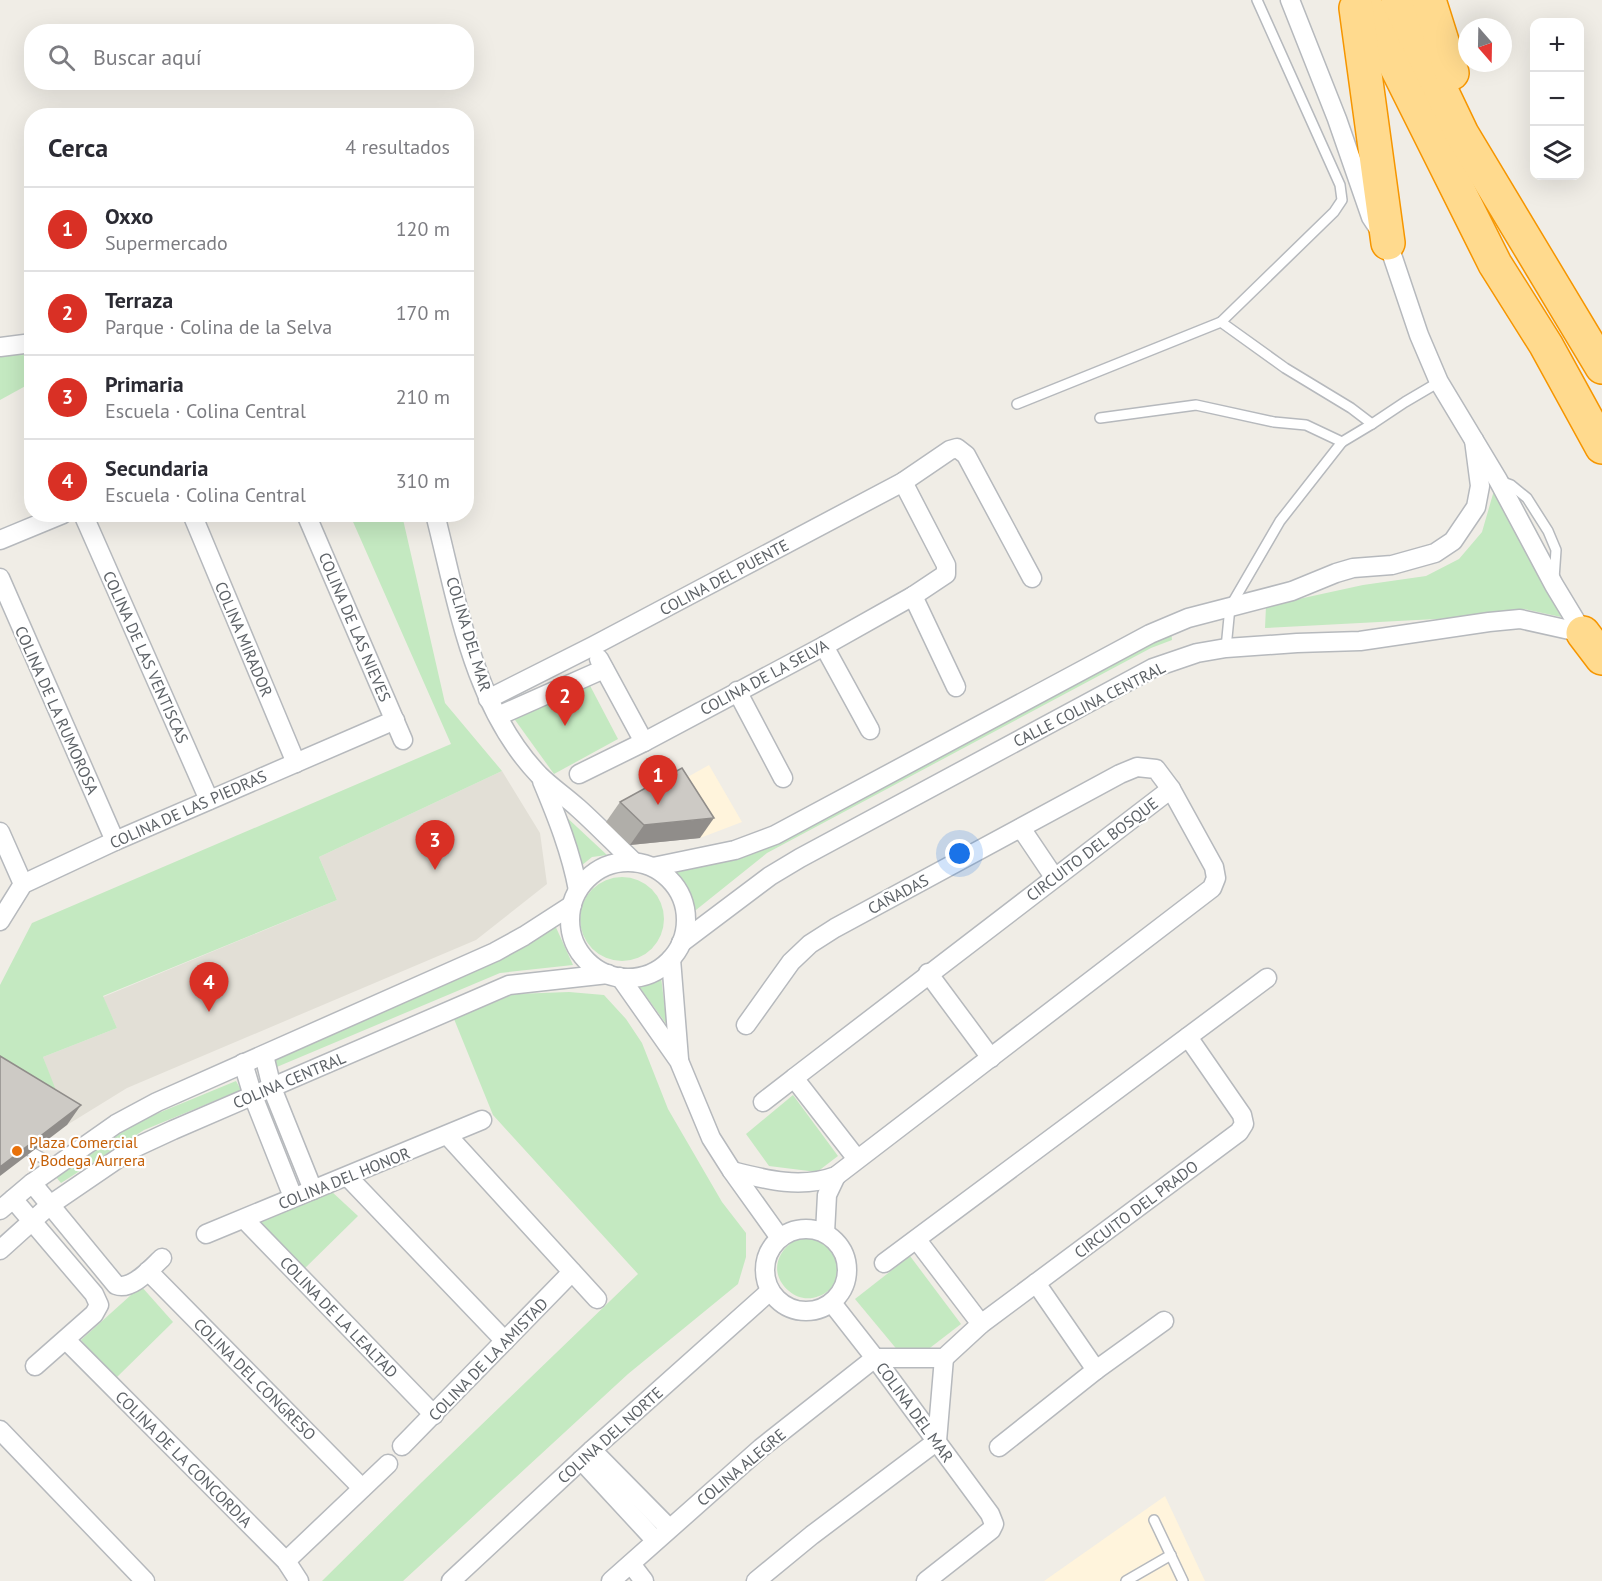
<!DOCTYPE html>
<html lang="es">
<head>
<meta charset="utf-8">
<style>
	body { margin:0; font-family:"PT Sans",sans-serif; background:#f2f2f3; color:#2b2b33 }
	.controls { position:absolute; right:18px; top:18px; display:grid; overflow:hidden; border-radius:12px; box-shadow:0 6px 24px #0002 }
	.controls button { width:54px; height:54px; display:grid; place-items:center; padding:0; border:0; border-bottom:2px solid #e1e1e2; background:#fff; color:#2b2b33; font:30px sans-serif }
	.compass { position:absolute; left:1458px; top:18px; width:54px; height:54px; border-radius:50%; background:#fff; box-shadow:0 6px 24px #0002; rotate:160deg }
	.you { position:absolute; left:960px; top:854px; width:21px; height:21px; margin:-15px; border:4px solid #fff; border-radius:50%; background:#1a73e8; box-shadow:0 0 0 9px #1a73e833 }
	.badge { display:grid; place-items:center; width:39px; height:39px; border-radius:50%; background:#d93025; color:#fff; font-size:20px; font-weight:700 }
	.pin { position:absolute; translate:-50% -50px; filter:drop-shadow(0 2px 3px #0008) }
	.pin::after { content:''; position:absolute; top:32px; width:21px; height:18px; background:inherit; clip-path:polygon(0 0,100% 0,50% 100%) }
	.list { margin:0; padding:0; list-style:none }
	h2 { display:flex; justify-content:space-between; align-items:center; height:78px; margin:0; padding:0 24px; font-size:26px }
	h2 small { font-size:20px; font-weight:400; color:#7c7c81 }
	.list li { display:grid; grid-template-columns:39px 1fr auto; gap:18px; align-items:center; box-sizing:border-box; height:84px; padding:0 24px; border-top:2px solid #e1e1e2 }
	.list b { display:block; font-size:22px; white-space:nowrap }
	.list p { margin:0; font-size:20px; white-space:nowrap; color:#7c7c81 }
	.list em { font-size:20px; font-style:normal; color:#7c7c81 }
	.icon { flex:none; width:33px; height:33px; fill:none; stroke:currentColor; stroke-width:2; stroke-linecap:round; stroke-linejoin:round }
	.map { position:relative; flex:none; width:1602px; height:1581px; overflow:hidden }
	.search { position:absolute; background:#fff; box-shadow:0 6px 24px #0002; left:24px; top:24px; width:450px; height:66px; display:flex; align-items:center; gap:15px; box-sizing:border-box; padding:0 21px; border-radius:24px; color:#7c7c81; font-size:22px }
	.panel { position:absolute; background:#fff; box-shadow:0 6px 24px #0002; left:24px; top:108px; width:450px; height:414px; border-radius:24px }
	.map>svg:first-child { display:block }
	.commercial { fill:#fff4dc }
	.education { fill:#e2dfd6 }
	.green { fill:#c4e9c1 }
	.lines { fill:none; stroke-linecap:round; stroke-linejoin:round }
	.lane-casing { stroke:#b6b9bd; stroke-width:12 }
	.street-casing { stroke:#b6b9bd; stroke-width:21 }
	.highway-casing { stroke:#f69600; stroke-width:36 }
	.lane { stroke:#fff; stroke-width:9 }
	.street { stroke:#fff; stroke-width:18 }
	.highway { stroke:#ffda8e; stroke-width:33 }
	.wall { fill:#b0aea9 }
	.shaded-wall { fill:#908d8a }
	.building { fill:#cdcac5; stroke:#908d8a; stroke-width:1.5 }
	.food-dot { fill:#e8710a; stroke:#fff; stroke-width:2 }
	.labels { text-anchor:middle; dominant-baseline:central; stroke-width:4.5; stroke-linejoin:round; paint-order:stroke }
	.street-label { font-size:16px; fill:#5d6267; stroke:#fff }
	.food-label { font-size:16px; fill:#c56008; stroke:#fff; text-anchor:start }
</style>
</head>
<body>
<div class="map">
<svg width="1602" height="1581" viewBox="0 0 1602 1581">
	<rect width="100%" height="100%" fill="#f0ede6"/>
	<g class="commercial">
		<path d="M 709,765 L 742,822 L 700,838 L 668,788 Z"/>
		<path d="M 1165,1496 L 1205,1581 L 1044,1581 Z"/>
	</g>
	<path class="education" d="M 502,771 L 540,833 L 547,884 L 476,940 L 127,1088 L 67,1125 L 43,1057 L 117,1028 L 103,997 L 337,900 L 319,857 Z"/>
	<g class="green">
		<path d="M 31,350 L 31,383 L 0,400 L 0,356 L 17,351 Z"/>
		<path d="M 1495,487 L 1561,617 L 1524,609 L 1455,618 L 1265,628 L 1266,606 L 1363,585 L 1426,576 L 1459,559 L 1482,532 Z"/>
		<path d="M 350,515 L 402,515 L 445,703 L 502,771 L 319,857 L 337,900 L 103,996 L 117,1028 L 43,1057 L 59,1098 L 0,1081 L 0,985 L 32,923 L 451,744 Z"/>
		<path d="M 1171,630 L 1172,640 L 1151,648 L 767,853 L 691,914 L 685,886 L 670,871 L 760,848 Z"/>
		<path d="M 586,678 L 618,739 L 554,774 L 510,713 Z"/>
		<path d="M 562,813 L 607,855 L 592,857 L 576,870 Z"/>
		<circle cx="622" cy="919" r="42"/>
		<path d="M 554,923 L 573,965 L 500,973 L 272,1069 L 267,1059 L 494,962 Z"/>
		<path d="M 661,977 L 667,1025 L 638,985 L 650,982 Z"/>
		<path d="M 569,992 L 604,995 L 626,1019 L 642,1043 L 668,1109 L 722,1202 L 746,1233 L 746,1257 L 738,1284 L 628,1374 L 403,1581 L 322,1581 L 422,1482 L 638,1274 L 493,1115 L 454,1019 L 514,994 Z"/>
		<path d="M 236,1081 L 241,1090 L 144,1130 L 61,1183 L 56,1177 L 139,1121 Z"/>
		<path d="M 793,1095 L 838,1156 L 817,1172 L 769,1166 L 746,1134 Z"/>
		<path d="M 331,1191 L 358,1216 L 301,1272 L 255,1223 Z"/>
		<path d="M 812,1236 C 823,1238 827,1242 834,1251 C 856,1281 813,1313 789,1291 C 771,1276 774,1254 794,1241 C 798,1238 806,1237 812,1236 Z"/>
		<path d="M 910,1256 L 961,1324 L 909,1364 L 855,1299 Z"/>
		<path d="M 141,1286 L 173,1322 L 116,1378 L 81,1340 Z"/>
	</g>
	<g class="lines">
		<g class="lane-casing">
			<g id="lane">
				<path d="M 1221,322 L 1285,368 L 1351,408 L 1372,424 L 1405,402 L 1439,382"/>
				<path d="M 1017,404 L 1221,322 L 1334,212 L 1342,200 L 1340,185 L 1257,0"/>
				<path d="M 1100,418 L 1196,405 L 1274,422 L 1306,425 L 1342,442"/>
				<path d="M 1500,481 L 1511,485 L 1527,498 L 1548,531 L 1556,550 L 1554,579"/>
				<path d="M 1226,648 L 1230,607 L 1280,521 L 1342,442 L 1372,424"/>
				<path d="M 0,1134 L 56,1166"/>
				<path d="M 1154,1520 L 1183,1581"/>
				<path d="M 1126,1581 L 1171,1555"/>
			</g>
		</g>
		<g class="street-casing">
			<g id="street">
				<path d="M 1290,0 L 1337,119 L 1371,217 L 1388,243 L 1419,335 L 1439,382 L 1498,480 L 1554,585 L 1583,633"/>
				<path d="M 0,347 L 32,343"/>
				<path d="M 83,514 L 209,800"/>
				<path d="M 192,514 L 296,763"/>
				<path d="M 306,514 L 403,740"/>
				<path d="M 435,514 C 458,604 473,706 539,775 C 551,787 566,797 578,808 C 597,825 615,844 634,862"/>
				<path d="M 0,540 L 63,514"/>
				<path d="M 0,578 L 115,841"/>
				<path d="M 913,596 L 956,687"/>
				<path d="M 824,646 L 870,730"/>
				<path d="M 599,659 L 644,742"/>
				<path d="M 737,691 L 783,778"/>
				<path d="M 488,699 L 593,646 L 903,482 L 950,450 L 957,448 L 966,455 L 1032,578"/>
				<path d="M 498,716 L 604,669"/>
				<path d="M 579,774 L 644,742 L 824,646 L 913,596 L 946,574 L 946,565 L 903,482"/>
				<path d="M 542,781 C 557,817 571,852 578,890"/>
				<path d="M 1021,828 L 1054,877"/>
				<path d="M 0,832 L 23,884"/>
				<circle cx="628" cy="920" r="58"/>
				<path d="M 653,867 L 735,850 L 775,835 L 1150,634 L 1188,618 L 1292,591 L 1336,573 L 1353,568 L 1392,565 L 1435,553 L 1453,541 L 1476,507 L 1480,486 L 1474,440"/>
				<path d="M 0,921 L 23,884 L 115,841 L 395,720"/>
				<path d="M 681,943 L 770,876 L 800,858 L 1153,668 L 1197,653 L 1226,648 L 1297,643 L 1360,641 L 1489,622 L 1520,619 L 1583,633"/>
				<path d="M 671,959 L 679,1059"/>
				<path d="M 928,973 L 991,1058"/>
				<path d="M 620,977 L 679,1061 L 711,1138 L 732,1171 L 780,1238"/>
				<path d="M 264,1055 L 272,1088 L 313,1190"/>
				<path d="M 243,1063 L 253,1096 L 293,1197"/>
				<path d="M 763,1102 L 794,1078"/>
				<path d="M 448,1136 L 597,1299"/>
				<path d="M 857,1159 L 794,1078 L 1171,789"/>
				<path d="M 732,1171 C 767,1180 801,1189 836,1176 L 1212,888 L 1216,878 L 1214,867 L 1171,789 L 1156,769 L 1137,767 L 1120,774 L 835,928 L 810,944 L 791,962 L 746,1025"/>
				<path d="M 348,1177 L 505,1341"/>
				<path d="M 32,1183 L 116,1285 C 132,1291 151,1268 162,1258"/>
				<path d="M 13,1199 L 94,1294 L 99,1305 L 94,1314 L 35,1366"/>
				<path d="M 0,1210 L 32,1183 L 116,1124 L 157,1102 L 495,952 L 524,936 L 572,905"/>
				<path d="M 244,1219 L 434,1415"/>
				<circle cx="806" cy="1270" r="41"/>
				<path d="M 825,1233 L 827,1195 L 836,1176"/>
				<path d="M 206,1234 L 482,1120"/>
				<path d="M 917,1240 L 981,1324"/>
				<path d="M 0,1250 L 50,1205 L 132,1149 L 173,1130 L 509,985 L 608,974"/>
				<path d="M 884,1263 L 1267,978"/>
				<path d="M 148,1271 L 362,1488"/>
				<path d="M 1036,1283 L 1096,1370"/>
				<path d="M 832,1303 L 875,1358 L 990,1514 L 994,1524 L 991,1530 L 926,1581"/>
				<path d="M 66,1340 L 286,1561 L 299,1581"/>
				<path d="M 0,1430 L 145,1581"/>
				<path d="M 402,1446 L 572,1272"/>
				<path d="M 999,1447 L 1096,1370 L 1164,1321"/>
				<path d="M 592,1450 L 669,1528"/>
				<path d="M 581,1460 L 655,1540"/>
				<path d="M 286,1561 L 388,1464"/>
				<path d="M 631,1564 L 644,1581"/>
				<path d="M 451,1581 L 592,1450 L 770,1291"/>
				<path d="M 611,1581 L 761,1448 L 875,1358 L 944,1358 L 981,1324 L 1239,1132 L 1244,1124 L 1242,1115 L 1188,1037"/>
				<path d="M 756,1581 L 812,1535 L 937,1441 L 944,1358"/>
			</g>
		</g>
		<g class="highway-casing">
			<g id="highway">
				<path d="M 1363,0 L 1495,264 L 1546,345 L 1602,447"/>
				<path d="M 1398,0 L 1462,134 L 1602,367"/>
				<path d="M 1429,0 L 1452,73"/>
				<path d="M 1356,8 L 1388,243"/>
				<path d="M 1583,633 L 1602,658"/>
			</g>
		</g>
		<use href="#lane" class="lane"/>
		<use href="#street" class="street"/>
		<use href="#highway" class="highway"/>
	</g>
	<path class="wall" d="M 620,802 L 700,838 L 630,845 L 606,822 Z"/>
	<g class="shaded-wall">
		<path d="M 714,818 L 700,838 L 630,845 L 644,825 Z"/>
		<path d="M 81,1105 L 67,1125 L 0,1176 L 0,1167 Z"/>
	</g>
	<g class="building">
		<path d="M 682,768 L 714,818 L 644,825 L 620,802 Z"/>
		<path d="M 0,1056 L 81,1105 L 0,1167 Z"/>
	</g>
	<circle class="food-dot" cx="17" cy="1151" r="6"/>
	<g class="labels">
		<g class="street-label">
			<text transform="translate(724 577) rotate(-28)">COLINA DEL PUENTE</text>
			<text transform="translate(355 627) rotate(67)">COLINA DE LAS NIEVES</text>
			<text transform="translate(469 634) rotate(73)">COLINA DEL MAR</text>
			<text transform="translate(244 639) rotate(67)">COLINA MIRADOR</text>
			<text transform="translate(146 657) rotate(66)">COLINA DE LAS VENTISCAS</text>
			<text transform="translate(764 677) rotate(-28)">COLINA DE LA SELVA</text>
			<text transform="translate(1089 704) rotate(-27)">CALLE COLINA CENTRAL</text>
			<text transform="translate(57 710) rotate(66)">COLINA DE LA RUMOROSA</text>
			<text transform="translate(188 809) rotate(-24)">COLINA DE LAS PIEDRAS</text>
			<text transform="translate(1092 849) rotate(-37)">CIRCUITO DEL BOSQUE</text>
			<text transform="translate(898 894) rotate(-28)">CAÑADAS</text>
			<text transform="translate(289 1080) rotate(-23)">COLINA CENTRAL</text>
			<text transform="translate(344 1178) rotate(-22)">COLINA DEL HONOR</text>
			<text transform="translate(1136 1209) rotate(-37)">CIRCUITO DEL PRADO</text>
			<text transform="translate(339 1317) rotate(46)">COLINA DE LA LEALTAD</text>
			<text transform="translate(488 1359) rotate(-46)">COLINA DE LA AMISTAD</text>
			<text transform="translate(255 1379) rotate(45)">COLINA DEL CONGRESO</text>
			<text transform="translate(915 1412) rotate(54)">COLINA DEL MAR</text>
			<text transform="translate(610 1435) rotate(-42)">COLINA DEL NORTE</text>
			<text transform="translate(184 1459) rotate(45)">COLINA DE LA CONCORDIA</text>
			<text transform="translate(741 1467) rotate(-40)">COLINA ALEGRE</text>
		</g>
		<g class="food-label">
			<text x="29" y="1142">Plaza Comercial<tspan x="29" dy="18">y Bodega Aurrera</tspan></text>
		</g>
	</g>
</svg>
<div class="controls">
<button>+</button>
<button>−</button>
<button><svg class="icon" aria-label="layers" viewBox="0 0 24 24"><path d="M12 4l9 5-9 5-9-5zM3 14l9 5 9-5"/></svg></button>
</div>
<svg class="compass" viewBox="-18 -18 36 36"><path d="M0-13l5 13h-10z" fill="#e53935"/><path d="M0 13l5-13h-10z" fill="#7c7c81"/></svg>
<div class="you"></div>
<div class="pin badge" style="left:658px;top:805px">1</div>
<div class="pin badge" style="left:565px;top:726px">2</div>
<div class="pin badge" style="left:435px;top:870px">3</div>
<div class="pin badge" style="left:209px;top:1012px">4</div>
<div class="search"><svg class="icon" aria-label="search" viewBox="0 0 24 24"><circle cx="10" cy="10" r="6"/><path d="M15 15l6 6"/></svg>Buscar aquí</div>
<section class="panel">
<h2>Cerca<small>4 resultados</small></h2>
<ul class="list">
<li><span class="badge">1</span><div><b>Oxxo</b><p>Supermercado</p></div><em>120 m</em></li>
<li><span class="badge">2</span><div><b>Terraza</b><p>Parque · Colina de la Selva</p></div><em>170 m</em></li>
<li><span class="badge">3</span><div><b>Primaria</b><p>Escuela · Colina Central</p></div><em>210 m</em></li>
<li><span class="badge">4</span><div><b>Secundaria</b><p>Escuela · Colina Central</p></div><em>310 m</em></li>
</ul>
</section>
</div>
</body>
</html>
